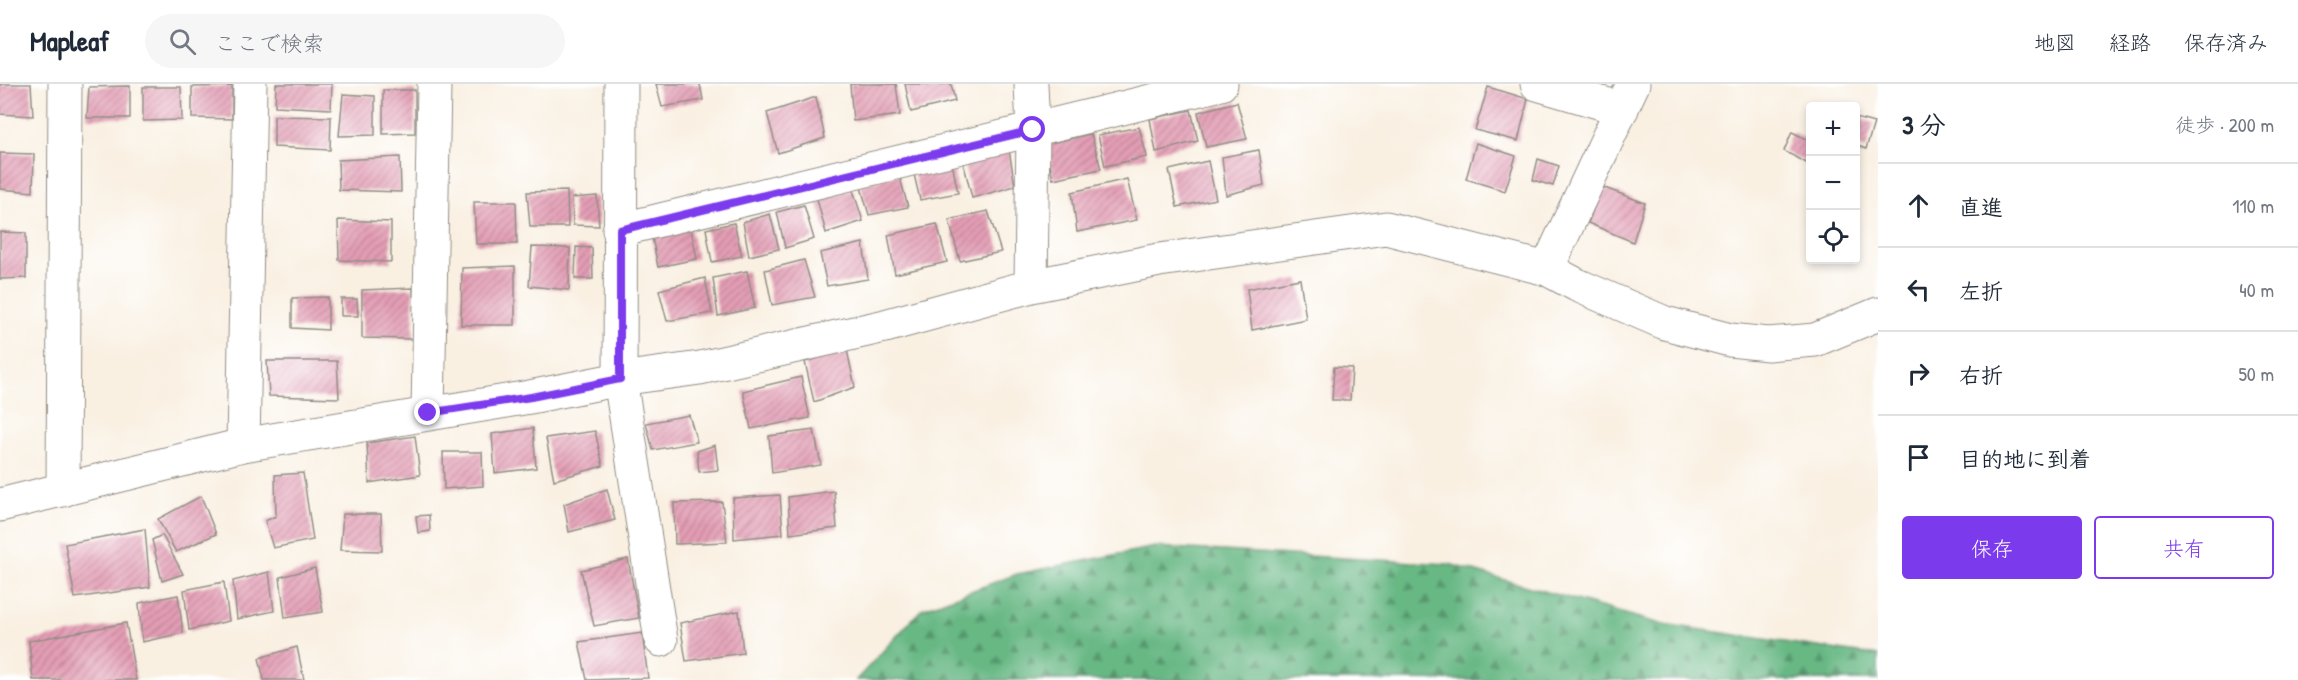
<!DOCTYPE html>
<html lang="ja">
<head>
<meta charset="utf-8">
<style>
	body { margin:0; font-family:"Patrick Hand","Klee One",sans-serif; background:#f6f6f7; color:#1f2937 }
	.controls { position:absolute; right:18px; top:18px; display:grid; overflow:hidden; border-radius:6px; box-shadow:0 3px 9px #0003 }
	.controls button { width:54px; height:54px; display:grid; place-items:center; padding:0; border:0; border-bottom:2px solid #e0e1e3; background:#fff; color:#1f2937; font:30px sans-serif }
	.stop { position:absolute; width:18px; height:18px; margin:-14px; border:4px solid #7c3aed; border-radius:50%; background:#fff }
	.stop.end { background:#7c3aed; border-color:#fff; box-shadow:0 2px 6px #0008 }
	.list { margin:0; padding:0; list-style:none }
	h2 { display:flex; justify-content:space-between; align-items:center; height:78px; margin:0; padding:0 24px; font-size:26px }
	h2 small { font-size:20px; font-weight:400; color:#747a83 }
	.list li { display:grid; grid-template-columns:39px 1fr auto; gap:18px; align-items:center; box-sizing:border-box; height:84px; padding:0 24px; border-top:2px solid #e0e1e3 }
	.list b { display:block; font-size:22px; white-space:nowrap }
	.list em { font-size:20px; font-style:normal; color:#747a83 }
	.actions { display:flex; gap:12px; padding:18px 24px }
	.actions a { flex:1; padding:14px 0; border:2px solid #7c3aed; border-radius:6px; text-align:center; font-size:21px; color:#7c3aed }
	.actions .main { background:#7c3aed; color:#fff }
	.icon { flex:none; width:33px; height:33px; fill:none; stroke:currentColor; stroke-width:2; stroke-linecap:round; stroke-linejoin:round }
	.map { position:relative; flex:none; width:1878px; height:596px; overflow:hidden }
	header { display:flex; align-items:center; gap:36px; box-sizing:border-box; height:84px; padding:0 30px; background:#fff; border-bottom:2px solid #e0e1e3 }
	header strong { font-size:28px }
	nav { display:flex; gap:33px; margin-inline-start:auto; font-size:21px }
	.search { width:420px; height:54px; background:#f6f6f7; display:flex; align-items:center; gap:15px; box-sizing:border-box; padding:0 21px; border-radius:33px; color:#747a83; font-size:22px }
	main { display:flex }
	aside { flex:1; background:#fff }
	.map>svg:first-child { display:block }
	.forest { fill:url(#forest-firs); stroke:#497258; stroke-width:1.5 }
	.building { fill:url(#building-hatch) }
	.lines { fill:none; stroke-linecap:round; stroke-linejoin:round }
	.minor-casing { stroke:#928e86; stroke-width:35 }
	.minor { stroke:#fff; stroke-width:33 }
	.route { stroke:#7c3aed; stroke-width:8 }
</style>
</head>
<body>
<header>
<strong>Mapleaf</strong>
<div class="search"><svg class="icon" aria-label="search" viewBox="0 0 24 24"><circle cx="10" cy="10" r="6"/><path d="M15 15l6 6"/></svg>ここで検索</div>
<nav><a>地図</a><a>経路</a><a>保存済み</a></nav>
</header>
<main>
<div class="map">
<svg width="1878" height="596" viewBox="0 0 1878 596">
	<defs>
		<pattern id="forest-firs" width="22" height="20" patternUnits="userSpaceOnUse" patternTransform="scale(1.5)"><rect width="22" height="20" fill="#67b884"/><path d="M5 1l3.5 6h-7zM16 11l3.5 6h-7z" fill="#55966c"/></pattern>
		<pattern id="building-hatch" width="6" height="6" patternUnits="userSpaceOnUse" patternTransform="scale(1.5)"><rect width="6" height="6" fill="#e49eb5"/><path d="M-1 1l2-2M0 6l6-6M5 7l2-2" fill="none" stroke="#b98193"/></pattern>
	</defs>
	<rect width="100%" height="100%" fill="#fff"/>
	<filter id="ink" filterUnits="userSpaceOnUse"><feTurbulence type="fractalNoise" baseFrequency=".0167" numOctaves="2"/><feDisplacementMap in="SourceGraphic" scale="12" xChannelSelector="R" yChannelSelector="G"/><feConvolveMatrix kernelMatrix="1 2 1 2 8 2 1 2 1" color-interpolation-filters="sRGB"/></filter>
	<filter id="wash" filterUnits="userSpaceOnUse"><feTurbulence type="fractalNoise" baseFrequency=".008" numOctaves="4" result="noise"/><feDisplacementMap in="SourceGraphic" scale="24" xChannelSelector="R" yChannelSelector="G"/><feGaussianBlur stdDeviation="1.35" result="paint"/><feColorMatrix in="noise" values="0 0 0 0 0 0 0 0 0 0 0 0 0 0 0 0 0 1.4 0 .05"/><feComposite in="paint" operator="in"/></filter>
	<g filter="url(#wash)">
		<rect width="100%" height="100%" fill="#f9f0e2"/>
		<path class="forest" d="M 1155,463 L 1449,480 L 1657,539 L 1878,572 L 1878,596 L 856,596 L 922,525 L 1017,490 Z"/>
		<g id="blocks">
			<g class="building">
				<path d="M 0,0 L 31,0 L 33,32 L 0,30 Z"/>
				<path d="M 276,0 L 332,0 L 331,25 L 275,22 Z"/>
				<path d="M 656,0 L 700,0 L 703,16 L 662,23 Z"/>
				<path d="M 850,0 L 896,0 L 900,31 L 853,37 Z"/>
				<path d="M 905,0 L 951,0 L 955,17 L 911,28 Z"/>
				<path d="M 130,2 L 130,34 L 87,34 L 89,3 Z"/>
				<path d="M 232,2 L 232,35 L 192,34 L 192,3 Z"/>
				<path d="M 143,3 L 181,3 L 182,36 L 143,37 Z"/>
				<path d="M 1488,3 L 1528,15 L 1518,57 L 1475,46 Z"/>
				<path d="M 383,6 L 415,6 L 415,49 L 383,50 Z"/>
				<path d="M 343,10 L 375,12 L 375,51 L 339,52 Z"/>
				<path d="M 816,13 L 825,54 L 778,69 L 767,29 Z"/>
				<path d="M 1237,18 L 1247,55 L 1206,63 L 1198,28 Z"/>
				<path d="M 1191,26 L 1198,57 L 1156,68 L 1150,35 Z"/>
				<path d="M 274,32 L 331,33 L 330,66 L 274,63 Z"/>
				<path d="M 1856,34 L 1874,39 L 1866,65 L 1856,61 Z"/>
				<path d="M 1139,43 L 1147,73 L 1105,82 L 1098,51 Z"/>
				<path d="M 1792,48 L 1810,57 L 1810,81 L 1784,67 Z"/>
				<path d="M 1091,50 L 1101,85 L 1053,95 L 1046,60 Z"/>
				<path d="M 1476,59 L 1516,72 L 1505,107 L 1466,95 Z"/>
				<path d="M 1009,66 L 1015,102 L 972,114 L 963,77 Z"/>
				<path d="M 1259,66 L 1264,101 L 1226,111 L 1222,73 Z"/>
				<path d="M 0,69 L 34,70 L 33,108 L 0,105 Z"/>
				<path d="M 400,73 L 401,108 L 339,106 L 338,76 Z"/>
				<path d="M 951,74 L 958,109 L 920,116 L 913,86 Z"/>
				<path d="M 1538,75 L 1559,82 L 1553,102 L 1533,96 Z"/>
				<path d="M 1208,77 L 1216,115 L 1177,123 L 1169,86 Z"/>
				<path d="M 899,90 L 908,123 L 869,131 L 860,100 Z"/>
				<path d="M 1127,95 L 1137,136 L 1077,148 L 1072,108 Z"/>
				<path d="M 1602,103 L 1645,119 L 1633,158 L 1588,139 Z"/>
				<path d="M 853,106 L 863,137 L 826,149 L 817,115 Z"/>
				<path d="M 567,107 L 568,143 L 530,143 L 527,108 Z"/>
				<path d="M 597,112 L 599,142 L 573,141 L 572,114 Z"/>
				<path d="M 474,118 L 516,118 L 517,160 L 476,160 Z"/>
				<path d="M 804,121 L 814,155 L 785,164 L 777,128 Z"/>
				<path d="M 988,127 L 1001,168 L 960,177 L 949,136 Z"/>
				<path d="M 770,130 L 779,165 L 749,172 L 743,138 Z"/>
				<path d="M 338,136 L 391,138 L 391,178 L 339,176 Z"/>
				<path d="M 734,139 L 742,172 L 712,178 L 706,145 Z"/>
				<path d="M 690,140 L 697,175 L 658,183 L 651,148 Z"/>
				<path d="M 937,140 L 947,178 L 895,190 L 888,151 Z"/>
				<path d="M 0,148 L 26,149 L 26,194 L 0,195 Z"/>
				<path d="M 863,159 L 868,195 L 827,202 L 820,169 Z"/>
				<path d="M 532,163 L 570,164 L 569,206 L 529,202 Z"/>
				<path d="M 576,163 L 592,164 L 593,195 L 575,195 Z"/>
				<path d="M 804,176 L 815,213 L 772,221 L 765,186 Z"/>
				<path d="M 515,182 L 515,241 L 461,241 L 462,184 Z"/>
				<path d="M 747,187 L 755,224 L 718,232 L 713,194 Z"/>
				<path d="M 705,194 L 712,229 L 667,237 L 659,206 Z"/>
				<path d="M 1300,195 L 1306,235 L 1252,246 L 1247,205 Z"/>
				<path d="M 413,204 L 414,255 L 362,254 L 362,206 Z"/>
				<path d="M 328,213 L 328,246 L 292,244 L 292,214 Z"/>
				<path d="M 341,215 L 357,215 L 358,232 L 341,232 Z"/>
				<path d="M 847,266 L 855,303 L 814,318 L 805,278 Z"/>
				<path d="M 267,277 L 337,277 L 339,314 L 269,312 Z"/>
				<path d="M 1334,283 L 1352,284 L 1350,316 L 1332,316 Z"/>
				<path d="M 801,293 L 810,334 L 751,345 L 743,307 Z"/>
				<path d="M 689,331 L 697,358 L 653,366 L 646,339 Z"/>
				<path d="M 533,344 L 536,384 L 495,389 L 492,350 Z"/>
				<path d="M 814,346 L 821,381 L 772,389 L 769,352 Z"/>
				<path d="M 595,347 L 603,382 L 554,396 L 546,354 Z"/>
				<path d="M 415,352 L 420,391 L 369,399 L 367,359 Z"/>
				<path d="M 715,361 L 718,386 L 699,388 L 697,367 Z"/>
				<path d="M 443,368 L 482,368 L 483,402 L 444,405 Z"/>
				<path d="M 303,389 L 313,456 L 273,464 L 265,437 L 276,432 L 275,391 Z"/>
				<path d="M 607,405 L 615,436 L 569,448 L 564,420 Z"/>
				<path d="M 834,407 L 837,444 L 790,450 L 788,413 Z"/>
				<path d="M 780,411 L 783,450 L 734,455 L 733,414 Z"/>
				<path d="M 201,412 L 216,450 L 176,468 L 158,435 Z"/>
				<path d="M 722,418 L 727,458 L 675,460 L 674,419 Z"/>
				<path d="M 343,430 L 381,430 L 382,467 L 340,466 Z"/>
				<path d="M 429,431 L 430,447 L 418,449 L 416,432 Z"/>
				<path d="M 145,445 L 150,503 L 75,514 L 65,460 Z"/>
				<path d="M 162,451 L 183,490 L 162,497 L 152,456 Z"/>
				<path d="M 628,475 L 639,534 L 594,542 L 581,486 Z"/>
				<path d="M 315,484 L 323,528 L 285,534 L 280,493 Z"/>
				<path d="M 269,488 L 274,527 L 237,535 L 233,497 Z"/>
				<path d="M 224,498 L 229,537 L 189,546 L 184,506 Z"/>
				<path d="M 178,511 L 183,549 L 142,558 L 139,519 Z"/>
				<path d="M 739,527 L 743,569 L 686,577 L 680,539 Z"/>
				<path d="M 126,539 L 136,596 L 33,596 L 29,557 Z"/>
				<path d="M 642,549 L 648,594 L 587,596 L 579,558 Z"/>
				<path d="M 297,563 L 304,596 L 264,596 L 259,574 Z"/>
			</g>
		</g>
	</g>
	<g filter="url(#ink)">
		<use href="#blocks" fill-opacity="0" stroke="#928e86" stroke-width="1.5"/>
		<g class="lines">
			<g class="minor-casing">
				<g id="minor">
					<path d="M 621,0 L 620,295 L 661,556"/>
					<path d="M 1537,0 L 1622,25"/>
					<path d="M 619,146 L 1221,0"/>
					<path d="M 1547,185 L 1633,0"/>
					<path d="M 1031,202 L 1033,46 L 1031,0"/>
					<path d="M 428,329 L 434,0"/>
					<path d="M 243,361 L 250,0"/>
					<path d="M 63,406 L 65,0"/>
					<path d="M 0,421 L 243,361 L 530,313 L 620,295 L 700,284 L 885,242 L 1031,202 L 1159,176 L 1386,144 L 1547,185 L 1577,201 L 1665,239 L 1730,256 L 1768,260 L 1815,256 L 1878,230"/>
				</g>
			</g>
			<use href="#minor" class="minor"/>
		</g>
	</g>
	<g class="lines" filter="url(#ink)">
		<path class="route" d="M 428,329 L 531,313 L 620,295 L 620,146 L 1033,46"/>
	</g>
</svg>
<div class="controls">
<button>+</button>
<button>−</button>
<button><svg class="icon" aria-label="locate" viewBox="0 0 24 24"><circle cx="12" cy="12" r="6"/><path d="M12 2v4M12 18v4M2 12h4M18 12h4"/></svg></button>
</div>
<div class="stop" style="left:1033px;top:46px"></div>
<div class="stop end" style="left:428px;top:329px"></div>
</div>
<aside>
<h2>3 分<small>徒歩 · 200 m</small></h2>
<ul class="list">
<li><svg class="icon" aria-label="ahead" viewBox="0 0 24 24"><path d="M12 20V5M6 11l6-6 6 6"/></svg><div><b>直進</b></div><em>110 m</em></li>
<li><svg class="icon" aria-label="left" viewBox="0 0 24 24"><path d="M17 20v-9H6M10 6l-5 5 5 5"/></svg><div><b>左折</b></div><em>40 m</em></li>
<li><svg class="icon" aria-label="right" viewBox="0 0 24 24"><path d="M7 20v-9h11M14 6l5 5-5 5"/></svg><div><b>右折</b></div><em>50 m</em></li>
<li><svg class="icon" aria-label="arrive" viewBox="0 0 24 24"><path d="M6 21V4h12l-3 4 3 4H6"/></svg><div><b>目的地に到着</b></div></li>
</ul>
<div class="actions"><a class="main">保存</a><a>共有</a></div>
</aside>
</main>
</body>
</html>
